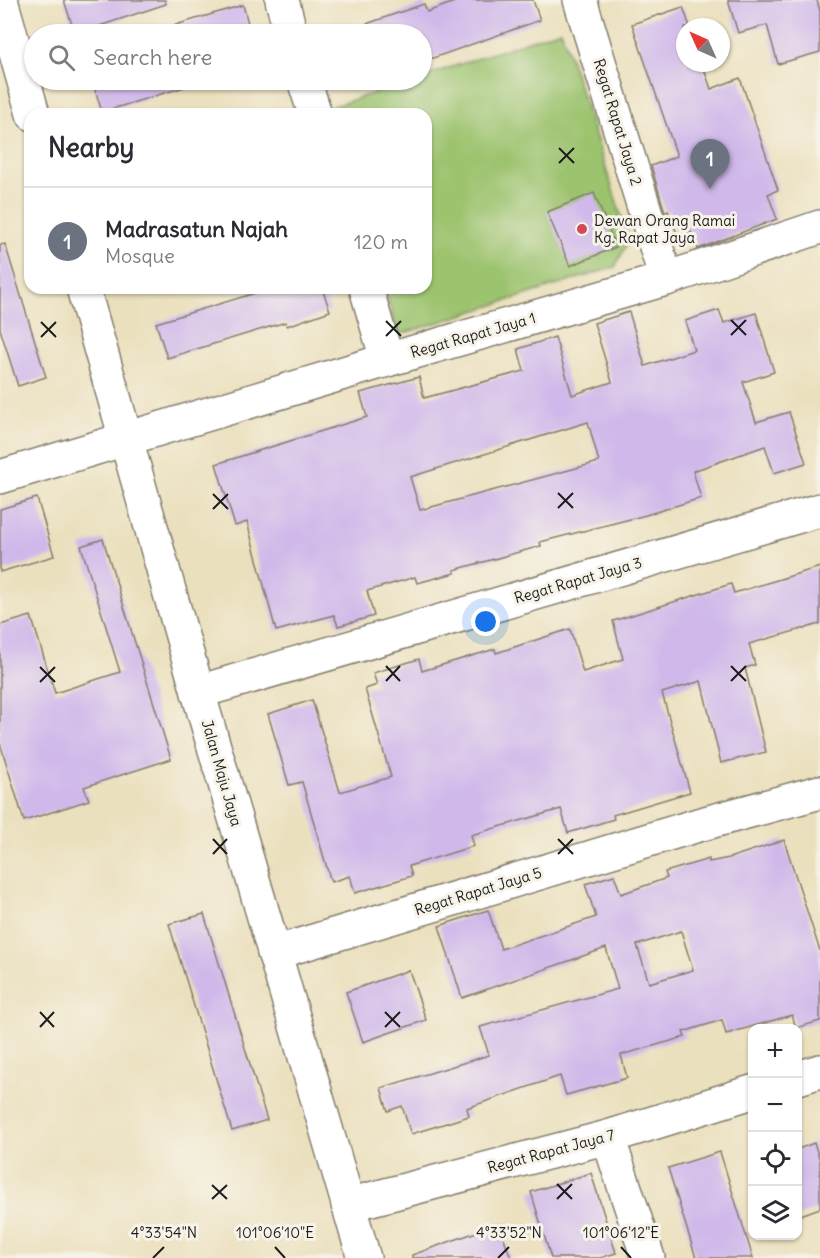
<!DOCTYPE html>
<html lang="en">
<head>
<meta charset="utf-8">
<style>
	body { margin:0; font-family:Delius,sans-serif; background:#f2f2f3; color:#2b2b33 }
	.controls { position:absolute; right:18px; bottom:18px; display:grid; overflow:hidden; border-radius:12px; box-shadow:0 2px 4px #0004 }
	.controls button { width:54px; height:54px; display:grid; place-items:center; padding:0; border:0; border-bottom:2px solid #e1e1e2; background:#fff; color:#2b2b33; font:30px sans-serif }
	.compass { position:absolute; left:676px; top:18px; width:54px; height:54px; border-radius:50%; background:#fff; box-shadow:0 2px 4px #0004; rotate:315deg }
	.you { position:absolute; left:486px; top:622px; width:21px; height:21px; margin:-15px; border:4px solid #fff; border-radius:50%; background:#1a73e8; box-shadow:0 0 0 9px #1a73e833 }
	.badge { display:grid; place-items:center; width:39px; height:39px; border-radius:50%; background:#ea580c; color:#fff; font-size:20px; font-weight:700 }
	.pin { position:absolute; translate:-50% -50px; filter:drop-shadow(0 2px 3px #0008) }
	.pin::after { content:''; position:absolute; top:32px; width:21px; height:18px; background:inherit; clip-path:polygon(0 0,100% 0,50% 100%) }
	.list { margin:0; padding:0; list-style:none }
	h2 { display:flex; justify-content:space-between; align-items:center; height:78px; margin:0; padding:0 24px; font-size:26px }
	h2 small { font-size:20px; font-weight:400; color:#7c7c81 }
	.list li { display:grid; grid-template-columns:39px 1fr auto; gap:18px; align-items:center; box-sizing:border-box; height:108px; padding:0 24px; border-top:2px solid #e1e1e2 }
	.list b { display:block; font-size:22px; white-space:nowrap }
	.list p { margin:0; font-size:20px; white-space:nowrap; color:#7c7c81 }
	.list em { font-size:20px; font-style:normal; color:#7c7c81 }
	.icon { flex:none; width:33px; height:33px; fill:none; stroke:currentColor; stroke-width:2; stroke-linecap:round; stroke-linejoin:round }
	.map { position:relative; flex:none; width:820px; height:1258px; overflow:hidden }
	.search { position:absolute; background:#fff; box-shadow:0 2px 4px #0004; left:24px; top:24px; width:408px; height:66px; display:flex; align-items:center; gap:15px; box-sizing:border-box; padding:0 21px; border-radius:33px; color:#7c7c81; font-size:22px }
	.panel { position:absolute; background:#fff; box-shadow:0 2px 4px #0004; left:24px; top:108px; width:408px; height:186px; border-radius:18px }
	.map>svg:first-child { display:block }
	.green { fill:#9cc36e; stroke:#5c7045; stroke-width:1.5 }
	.building { fill:#d0b9ea; fill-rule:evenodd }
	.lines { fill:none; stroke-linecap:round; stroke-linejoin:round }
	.minor-casing { stroke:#847e6d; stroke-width:36 }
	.minor { stroke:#fff; stroke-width:33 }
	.ticks { fill:none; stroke:#1c1c1c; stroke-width:2 }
	.poi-dot { fill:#d1495b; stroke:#f7f3e8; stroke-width:2 }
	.labels { text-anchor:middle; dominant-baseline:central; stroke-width:6; stroke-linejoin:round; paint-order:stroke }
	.street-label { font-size:15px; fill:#1c1c1c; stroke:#f7f3e8 }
	.poi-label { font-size:15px; fill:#1c1c1c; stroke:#f7f3e8; text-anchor:start }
	.ticks-label { font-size:15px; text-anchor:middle; fill:#1c1c1c; stroke:#f7f3e8; stroke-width:6; stroke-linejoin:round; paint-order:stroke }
</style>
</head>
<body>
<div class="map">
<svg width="820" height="1258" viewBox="0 0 820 1258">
	<rect width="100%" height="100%" fill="#f7f3e8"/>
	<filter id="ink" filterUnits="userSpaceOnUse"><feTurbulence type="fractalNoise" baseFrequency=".0167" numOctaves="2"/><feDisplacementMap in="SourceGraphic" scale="12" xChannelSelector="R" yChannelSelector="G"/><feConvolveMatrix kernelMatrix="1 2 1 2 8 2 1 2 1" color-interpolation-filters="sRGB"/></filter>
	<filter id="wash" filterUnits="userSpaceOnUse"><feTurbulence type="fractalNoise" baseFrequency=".008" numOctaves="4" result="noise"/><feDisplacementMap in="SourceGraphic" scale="24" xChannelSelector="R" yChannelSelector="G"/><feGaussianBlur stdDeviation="1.35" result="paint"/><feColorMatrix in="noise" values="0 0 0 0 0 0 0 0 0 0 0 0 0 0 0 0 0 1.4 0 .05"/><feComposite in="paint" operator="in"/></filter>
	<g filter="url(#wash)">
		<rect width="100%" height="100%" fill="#ebe0be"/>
		<path class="green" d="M 561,30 L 629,240 L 615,267 L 398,335 L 384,288 L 426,288 L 426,114 L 330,114 L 328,108 L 414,80 L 422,80 L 422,77 Z"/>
		<g id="blocks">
			<g class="building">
				<path d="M 64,0 L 165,0 L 166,4 L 75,34 Z"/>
				<path d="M 460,0 L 533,0 L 540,20 L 422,62 L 422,34 L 347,34 L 346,31 L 424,4 L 427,12 Z"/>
				<path d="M 728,0 L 817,0 L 820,11 L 820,52 L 778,64 L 767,25 L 738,33 Z"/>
				<path d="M 243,5 L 251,34 L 163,34 L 162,29 Z"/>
				<path d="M 683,7 L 690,27 L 685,27 L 685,63 L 702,63 L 711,89 L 740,78 L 778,190 L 768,194 L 777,219 L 698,249 L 691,232 L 678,236 L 668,211 L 665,212 L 651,166 L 677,156 L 632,24 Z"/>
				<path d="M 92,80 L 190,80 L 191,85 L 102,112 Z"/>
				<path d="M 594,193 L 616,247 L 570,266 L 547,212 Z"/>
				<path d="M 5,244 L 46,377 L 18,386 L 0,329 L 0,245 Z"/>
				<path d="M 272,288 L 322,288 L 330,311 L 287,326 L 286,322 L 167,358 L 156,323 Z"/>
				<path d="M 719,310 L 724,323 L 756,313 L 774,372 L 743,382 L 756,422 L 789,412 L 806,463 L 774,473 L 765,446 L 693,471 L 701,498 L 646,515 L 540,542 L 541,546 L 454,570 L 455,573 L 417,583 L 415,577 L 367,591 L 374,616 L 338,626 L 334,615 L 276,631 L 247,522 L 235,526 L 216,464 L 367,417 L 360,393 L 419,377 L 424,398 L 524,371 L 518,349 L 555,337 L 572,395 L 612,382 L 594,323 L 629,312 L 645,366 L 694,350 L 685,321 ZM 588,422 L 599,462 L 420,510 L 410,477 Z"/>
				<path d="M 37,498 L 54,556 L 0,572 L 0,509 Z"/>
				<path d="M 103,539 L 171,759 L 84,787 L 89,800 L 24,821 L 0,743 L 0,625 L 31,616 L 55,693 L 120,672 L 81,546 Z"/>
				<path d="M 820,567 L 820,624 L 749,644 L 755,665 L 745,668 L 766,752 L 721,763 L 701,681 L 662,693 L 690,792 L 613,815 L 614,819 L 568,833 L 561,809 L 471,835 L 474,846 L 409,866 L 412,876 L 355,893 L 350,876 L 331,882 L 302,782 L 289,785 L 268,714 L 312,700 L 340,792 L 391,777 L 365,689 L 377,685 L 373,673 L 419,659 L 422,671 L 495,649 L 496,653 L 570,629 L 583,672 L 623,659 L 613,621 L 731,584 L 734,593 Z"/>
				<path d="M 784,840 L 820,951 L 820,1021 L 796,1028 L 792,1015 L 726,1034 L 722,1020 L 683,1032 L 685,1037 L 621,1055 L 627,1078 L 566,1095 L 560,1076 L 467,1108 L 469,1116 L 411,1134 L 402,1106 L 388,1111 L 381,1088 L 489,1055 L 480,1027 L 618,989 L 606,948 L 462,998 L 439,926 L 488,910 L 501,949 L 596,917 L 585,884 L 614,875 L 621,894 L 667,878 L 665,872 L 709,859 L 709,862 L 729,858 ZM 681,931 L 693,970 L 649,983 L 637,945 Z"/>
				<path d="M 204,914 L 267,1120 L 232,1131 L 169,924 Z"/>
				<path d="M 409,970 L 426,1020 L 363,1042 L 346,992 Z"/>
				<path d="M 814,1143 L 820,1160 L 820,1208 L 798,1216 L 798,1149 Z"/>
				<path d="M 720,1152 L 753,1258 L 696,1258 L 668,1168 Z"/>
				<path d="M 591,1173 L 616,1253 L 600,1258 L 551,1258 L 531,1192 Z"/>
				<path d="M 499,1224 L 511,1258 L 412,1258 L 412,1255 Z"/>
			</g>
		</g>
	</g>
	<g filter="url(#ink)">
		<use href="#blocks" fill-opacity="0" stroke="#847e6d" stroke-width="1.5"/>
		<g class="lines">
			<g class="minor-casing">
				<g id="minor">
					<path d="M 1,0 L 33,114"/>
					<path d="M 282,0 L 291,34"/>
					<path d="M 580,0 L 666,279"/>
					<path d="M 304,80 L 315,114"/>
					<path d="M 83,288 L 198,692 L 364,1258"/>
					<path d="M 366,288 L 387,360"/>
					<path d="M 0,477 L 387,360 L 666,279 L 820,227"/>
					<path d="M 198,692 L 820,510"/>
					<path d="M 274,953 L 698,825 L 820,792"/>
					<path d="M 798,1078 L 820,1071"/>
					<path d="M 608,1137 L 648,1258"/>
					<path d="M 348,1205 L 608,1137 L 752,1092"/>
				</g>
			</g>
			<use href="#minor" class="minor"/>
		</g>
	</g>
	<path class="ticks" d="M 559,148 L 574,163M 559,163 L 574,148M 731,320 L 746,335M 386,321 L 401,336M 41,322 L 56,337M 731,335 L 746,320M 386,336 L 401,321M 41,337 L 56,322M 558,493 L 573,508M 213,494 L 228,509M 558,508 L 573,493M 213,509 L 228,494M 386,666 L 400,681M 731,666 L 746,681M 40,667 L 55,682M 386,681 L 400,666M 731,681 L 746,666M 40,682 L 55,667M 213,839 L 227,854M 558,839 L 573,854M 213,854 L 227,839M 558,854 L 573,839M 40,1012 L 54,1027M 385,1012 L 400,1027M 40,1027 L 54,1012M 385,1027 L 400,1012M 557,1184 L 572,1199M 212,1185 L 227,1199M 212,1199 L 227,1185M 557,1199 L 572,1184M 275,1247 L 285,1258M 621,1247 L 631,1258M 153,1258 L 164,1247M 498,1258 L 509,1247"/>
	<circle class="poi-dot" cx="582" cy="229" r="6"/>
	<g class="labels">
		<g class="street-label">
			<text transform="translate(618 122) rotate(73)">Regat Rapat Jaya 2</text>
			<text transform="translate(473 335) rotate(-16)">Regat Rapat Jaya 1</text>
			<text transform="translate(578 580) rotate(-16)">Regat Rapat Jaya 3</text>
			<text transform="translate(222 773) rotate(74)">Jalan Maju Jaya</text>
			<text transform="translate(478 891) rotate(-17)">Regat Rapat Jaya 5</text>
			<text transform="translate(551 1151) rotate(-15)">Regat Rapat Jaya 7</text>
		</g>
		<g class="poi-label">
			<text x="594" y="220">Dewan Orang Ramai<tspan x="594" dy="17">Kg. Rapat Jaya</tspan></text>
		</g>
	</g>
	<g class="ticks-label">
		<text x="164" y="1238">4°33'54"N</text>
		<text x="509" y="1238">4°33'52"N</text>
		<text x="275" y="1238">101°06'10"E</text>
		<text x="621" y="1238">101°06'12"E</text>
	</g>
</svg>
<div class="controls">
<button>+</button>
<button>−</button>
<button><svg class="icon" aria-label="locate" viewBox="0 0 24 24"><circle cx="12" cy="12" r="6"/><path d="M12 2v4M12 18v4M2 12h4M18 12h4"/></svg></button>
<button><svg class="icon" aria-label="layers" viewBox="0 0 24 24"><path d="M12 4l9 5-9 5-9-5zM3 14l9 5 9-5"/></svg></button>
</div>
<svg class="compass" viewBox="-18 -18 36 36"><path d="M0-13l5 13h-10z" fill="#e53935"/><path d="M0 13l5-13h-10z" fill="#7c7c81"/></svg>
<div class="you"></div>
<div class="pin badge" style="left:710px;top:189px;background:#6b7280">1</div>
<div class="search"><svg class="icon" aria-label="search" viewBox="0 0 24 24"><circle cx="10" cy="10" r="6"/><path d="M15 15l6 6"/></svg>Search here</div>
<section class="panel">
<h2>Nearby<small></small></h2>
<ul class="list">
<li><span class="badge" style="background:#6b7280">1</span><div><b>Madrasatun Najah</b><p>Mosque</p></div><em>120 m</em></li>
</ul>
</section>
</div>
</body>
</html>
